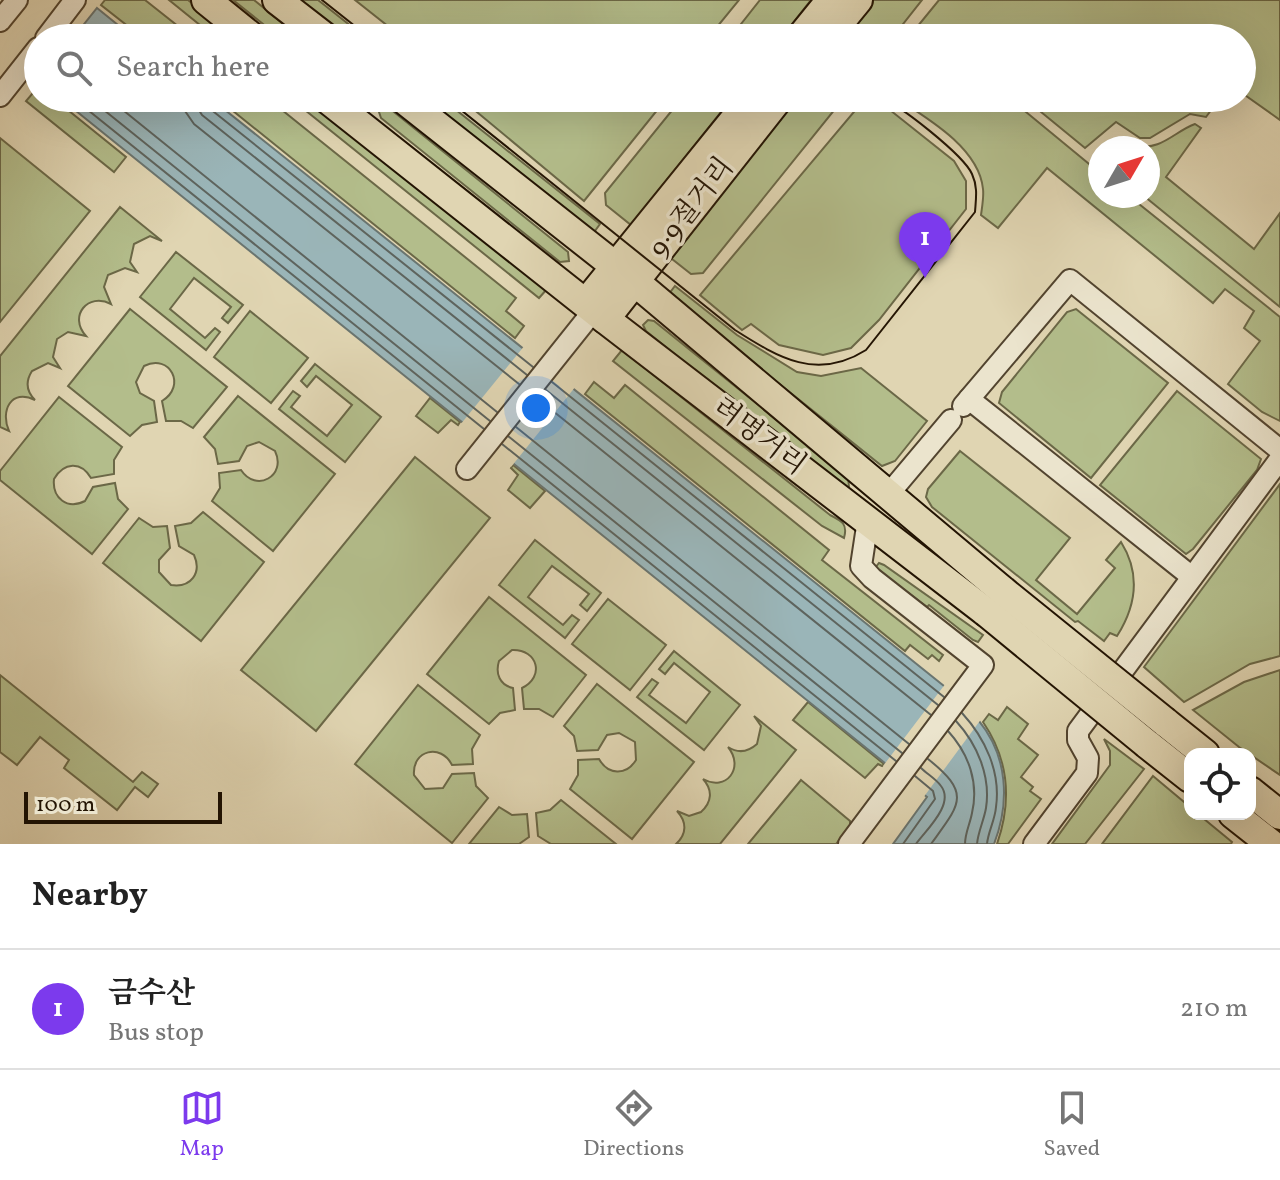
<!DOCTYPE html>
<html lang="en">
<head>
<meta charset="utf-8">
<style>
	body { margin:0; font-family:Vollkorn,"Noto Serif KR",serif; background:#f6f6f6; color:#222 }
	.controls { position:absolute; right:24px; bottom:24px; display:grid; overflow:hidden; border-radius:16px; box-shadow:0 8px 32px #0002 }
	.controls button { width:72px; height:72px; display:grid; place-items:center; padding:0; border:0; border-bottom:2px solid #e0e0e0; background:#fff; color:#222; font:40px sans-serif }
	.compass { position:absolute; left:1088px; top:136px; width:72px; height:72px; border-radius:50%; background:#fff; box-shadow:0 8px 32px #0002; rotate:51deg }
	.scale { position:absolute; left:24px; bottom:20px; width:198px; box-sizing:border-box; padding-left:8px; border:4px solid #231403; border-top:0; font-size:22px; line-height:28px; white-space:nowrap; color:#231403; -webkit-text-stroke:6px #ebe4cd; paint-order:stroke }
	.you { position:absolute; left:536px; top:408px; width:28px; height:28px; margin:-20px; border:6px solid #fff; border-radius:50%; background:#1a73e8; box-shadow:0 0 0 12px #1a73e833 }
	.badge { display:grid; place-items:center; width:52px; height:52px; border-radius:50%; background:#7c3aed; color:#fff; font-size:26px; font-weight:700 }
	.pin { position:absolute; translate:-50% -66px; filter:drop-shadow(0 2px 4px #0008) }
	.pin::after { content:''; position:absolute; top:42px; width:28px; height:24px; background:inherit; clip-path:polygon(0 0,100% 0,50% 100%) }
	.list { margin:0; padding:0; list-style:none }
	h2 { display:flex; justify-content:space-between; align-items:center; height:104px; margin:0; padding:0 32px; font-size:34px }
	h2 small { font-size:26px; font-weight:400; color:#767676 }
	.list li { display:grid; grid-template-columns:52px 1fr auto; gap:24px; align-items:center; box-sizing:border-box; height:120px; padding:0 32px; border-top:2px solid #e0e0e0 }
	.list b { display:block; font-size:30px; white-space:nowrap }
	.list p { margin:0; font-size:26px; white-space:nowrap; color:#767676 }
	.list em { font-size:26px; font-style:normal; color:#767676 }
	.icon { flex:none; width:44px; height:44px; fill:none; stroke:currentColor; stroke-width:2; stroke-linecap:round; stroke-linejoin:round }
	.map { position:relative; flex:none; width:1280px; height:844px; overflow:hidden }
	.search { position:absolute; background:#fff; box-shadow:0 8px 32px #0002; left:24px; right:24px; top:24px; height:88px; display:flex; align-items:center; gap:20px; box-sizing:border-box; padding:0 28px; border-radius:44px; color:#767676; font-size:30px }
	.sheet { height:224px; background:#fff }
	nav { display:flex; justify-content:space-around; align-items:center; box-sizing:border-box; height:112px; border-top:2px solid #e0e0e0; background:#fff; font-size:22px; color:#767676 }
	nav a { display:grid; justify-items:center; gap:4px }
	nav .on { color:#7c3aed }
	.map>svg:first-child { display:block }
	.green { fill:#b3bd8b; stroke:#6b6847; stroke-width:2 }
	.water { fill:#9ab5b8; stroke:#6a7570; stroke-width:2 }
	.pier { fill:#e0d5b2 }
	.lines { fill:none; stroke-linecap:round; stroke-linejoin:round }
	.shore { stroke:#5e645e; stroke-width:2 }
	.minor-casing { stroke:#52442f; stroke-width:24 }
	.highway-casing { stroke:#231403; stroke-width:32 }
	.minor { stroke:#ebe4cd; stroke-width:20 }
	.highway { stroke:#e0d5b2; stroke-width:28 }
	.tram { stroke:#231403; stroke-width:2 }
	.highway-bridge-casing { stroke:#231403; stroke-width:32; stroke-linecap:butt }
	.highway-bridge { stroke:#e0d5b2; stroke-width:28 }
	.labels { text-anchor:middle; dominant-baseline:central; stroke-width:7; stroke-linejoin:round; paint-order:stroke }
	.street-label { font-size:28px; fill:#231403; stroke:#ebe4cd }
</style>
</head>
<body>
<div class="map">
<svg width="1280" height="844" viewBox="0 0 1280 844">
	<rect width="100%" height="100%" fill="#e0d5b2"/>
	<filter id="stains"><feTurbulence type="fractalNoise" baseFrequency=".0025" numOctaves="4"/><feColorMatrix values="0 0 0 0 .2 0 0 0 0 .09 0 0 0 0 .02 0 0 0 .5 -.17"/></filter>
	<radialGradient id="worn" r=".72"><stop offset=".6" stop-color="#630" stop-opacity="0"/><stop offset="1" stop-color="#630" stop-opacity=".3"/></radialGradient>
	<g class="green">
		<path d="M 105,0 L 145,0 L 193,38 L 143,38 L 101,5 Z"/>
		<path d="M 169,0 L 188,0 L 235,38 L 216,38 Z"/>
		<path d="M 233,0 L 254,0 L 286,26 L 287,35 L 278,36 Z"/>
		<path d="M 297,0 L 318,0 L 366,38 L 345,38 Z"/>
		<path d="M 355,0 L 739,0 L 708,38 L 403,38 Z"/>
		<path d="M 760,0 L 811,0 L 781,38 L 730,38 Z"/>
		<path d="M 872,0 L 922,0 L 892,38 L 841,38 Z"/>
		<path d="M 939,0 L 1280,0 L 1280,120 L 1242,93 L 1242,38 L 908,38 Z"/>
		<path d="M 38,87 L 38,98 L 53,98 L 126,157 L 114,172 L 26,101 Z"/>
		<path d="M 217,98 L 267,98 L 516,298 L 506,311 L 524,326 L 515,338 Z"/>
		<path d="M 290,98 L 310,98 L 547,289 L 539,298 Z"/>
		<path d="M 420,98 L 441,98 L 600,224 L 592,235 Z"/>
		<path d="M 460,98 L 667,98 L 584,201 Z"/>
		<path d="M 682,98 L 732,98 L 631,225 L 606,205 L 605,193 Z"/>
		<path d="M 793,98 L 844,98 L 703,273 L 691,274 L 667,255 Z"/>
		<path d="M 896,98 L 1009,98 L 1100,173 L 1100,196 L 1129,196 L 1280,317 L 1280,421 L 1262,412 L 1228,384 L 1260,341 L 1244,328 L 1254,311 L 1225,289 L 1213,303 L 1047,168 L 998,228 L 981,215 C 982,207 984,197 983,189 C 979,148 927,118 896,98 Z"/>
		<path d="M 1024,98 L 1220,98 L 1206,117 L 1190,114 L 1150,138 L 1140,138 L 1116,122 L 1085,148 Z"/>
		<path d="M 871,100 L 885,106 L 954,161 L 966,181 L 966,209 L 879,320 L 851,348 L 823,355 L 779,345 L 751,324 L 742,330 L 700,295 L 858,107 Z"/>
		<path d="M 383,106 L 389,108 L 568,252 L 569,261 L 560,262 L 381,118 L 379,112 Z"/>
		<path d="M 1195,124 L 1201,128 L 1166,177 L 1254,249 L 1280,213 L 1280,307 L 1144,196 L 1148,196 L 1148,148 L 1133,148 L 1136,145 C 1160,152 1175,131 1195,124 Z"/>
		<path d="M 0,138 L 90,211 L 0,322 Z"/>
		<path d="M 120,207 L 162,241 L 150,236 L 134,244 L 130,262 L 137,272 L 125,268 L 108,275 L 104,287 L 111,304 C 88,292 68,316 86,336 L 68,332 L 57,339 L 53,357 L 60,368 L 48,363 L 32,371 C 25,382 26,391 35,400 C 11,388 0,411 9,431 L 0,427 L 0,356 Z"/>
		<path d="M 176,252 L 243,305 L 228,323 L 222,318 L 231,307 L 194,278 L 170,309 L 205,338 L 215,328 L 220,332 L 206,350 L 140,297 Z"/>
		<path d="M 675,286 L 737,335 L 797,372 L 821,376 L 861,368 L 927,421 L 895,461 L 882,466 L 668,295 Z"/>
		<path d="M 130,309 L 227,387 L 193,428 L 181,421 L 166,421 L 162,401 C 187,386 170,353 144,366 L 136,382 L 140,393 L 154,401 L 157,422 L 142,425 L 130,436 L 68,386 Z"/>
		<path d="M 1076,309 L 1168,383 L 1091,478 L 999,403 L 1002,392 L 1067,312 Z"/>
		<path d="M 250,311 L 308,358 L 271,403 L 214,357 Z"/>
		<path d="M 648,320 L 654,321 L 848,477 L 849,487 L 840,488 L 646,331 L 643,325 Z"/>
		<path d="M 622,350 L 830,515 C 842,521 848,524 844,538 L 822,526 L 613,361 Z"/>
		<path d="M 315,364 L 381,417 L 345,462 L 279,409 L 293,391 L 300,396 L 291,407 L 327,436 L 352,405 L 316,376 L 307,387 L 301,381 Z"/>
		<path d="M 594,382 L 614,398 L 625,385 L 829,550 L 822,560 L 943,655 L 939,661 L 932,655 L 928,659 L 910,645 L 905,651 L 585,394 Z"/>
		<path d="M 1177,391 L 1261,459 L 1257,470 L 1193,549 L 1186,554 L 1100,485 Z"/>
		<path d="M 238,396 L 335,474 L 273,551 L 212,501 L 220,488 L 219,473 L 241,470 C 256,493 287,476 275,451 L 259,442 L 247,446 L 239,461 L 218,464 L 215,449 L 204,437 Z"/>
		<path d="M 59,397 L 122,447 L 114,460 L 114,474 L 91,478 C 81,461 64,462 54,479 C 52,498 67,510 85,501 L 93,487 L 115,483 L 118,499 L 128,509 L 92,554 L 0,480 L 0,471 Z"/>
		<path d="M 430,398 L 460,422 L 458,425 L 451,420 L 438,433 L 416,416 Z"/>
		<path d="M 960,451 L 1070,538 L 1036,580 L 1077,614 L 1115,568 L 1106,560 L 1121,542 C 1141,574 1136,606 1117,636 L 1110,633 L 1104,641 L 1078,621 L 1075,622 L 932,507 L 926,497 L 928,489 Z"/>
		<path d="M 415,457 L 490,518 L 316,731 L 241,670 Z"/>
		<path d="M 513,465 L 545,491 L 530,508 L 508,490 L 518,475 L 511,468 Z"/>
		<path d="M 1280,484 L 1280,656 L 1250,664 L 1184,702 L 1144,667 Z"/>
		<path d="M 203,512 L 264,562 L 201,641 L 103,563 L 139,518 L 153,527 L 167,526 L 170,548 L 159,560 L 159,572 L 171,585 C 191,588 202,573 194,555 L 179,546 L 175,526 L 191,523 Z"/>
		<path d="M 535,540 L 601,593 L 587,611 L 580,605 L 589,594 L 552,566 L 528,597 L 563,625 L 572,615 L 579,620 L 565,638 L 499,585 Z"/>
		<path d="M 879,563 L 884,565 L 983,635 L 978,642 L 973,640 L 929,605 L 927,607 L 875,568 Z"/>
		<path d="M 489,597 L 586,675 L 553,717 L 539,709 L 524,709 L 522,688 C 545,677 538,649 512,650 L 499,661 C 495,674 500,685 513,688 L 515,710 L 500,713 L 489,724 L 427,674 Z"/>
		<path d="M 608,599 L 666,645 L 630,690 L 572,644 Z"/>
		<path d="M 674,651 L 740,705 L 704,750 L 637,697 L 652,679 L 658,683 L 649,695 L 686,723 L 710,692 L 674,663 L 665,674 L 659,669 Z"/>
		<path d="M 1280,670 L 1280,775 L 1239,747 L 1193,710 L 1244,682 Z"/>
		<path d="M 0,675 L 133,782 L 142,772 L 158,784 L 148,797 L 135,787 L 117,810 L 64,768 L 69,760 L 40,737 L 17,765 L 0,752 Z"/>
		<path d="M 597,684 L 694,762 L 632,839 L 570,789 L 578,775 L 578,760 L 599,759 C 608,775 626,776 636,760 L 635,742 L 619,733 L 607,735 L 598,750 L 577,751 L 574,736 L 564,726 Z"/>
		<path d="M 418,685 L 480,735 L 472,749 L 473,764 L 452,765 C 441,743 412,750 414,775 L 425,789 L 443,788 L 452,774 L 474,773 L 476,786 L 488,798 L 452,843 L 355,764 Z"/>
		<path d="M 808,702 L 884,764 L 882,766 L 878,764 L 865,778 L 793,720 Z"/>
		<path d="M 1007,707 L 1028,724 L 1018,739 L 1038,755 L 1021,777 L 1033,787 L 1030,791 L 1041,799 L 1008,844 L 997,844 C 1012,801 1009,760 983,722 L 989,714 L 998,720 Z"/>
		<path d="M 754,716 L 796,750 L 720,844 L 676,844 C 687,834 687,822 677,811 L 689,816 L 701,812 C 712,802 713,790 703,779 C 726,792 745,768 728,747 C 739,754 748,752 757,744 L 761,726 Z"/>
		<path d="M 1104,739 L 1144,769 L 1085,844 L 1052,844 L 1110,765 L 1110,751 Z"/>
		<path d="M 1153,776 L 1190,807 L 1190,814 L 1198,814 L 1232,842 L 1231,844 L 1102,844 Z"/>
		<path d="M 801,780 L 850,821 L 850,826 L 836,844 L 748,844 Z"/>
		<path d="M 561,800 L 616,844 L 551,844 L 538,836 L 536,813 L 550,810 Z"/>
		<path d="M 499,807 L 512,815 L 527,814 L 529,837 L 519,844 L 469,844 Z"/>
	</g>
	<g class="water">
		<path d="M 97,8 L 134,38 L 73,38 Z"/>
		<path d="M 60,98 L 210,98 L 308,176 L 944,686 C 956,697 969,708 979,721 C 1008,756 1010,803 994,844 L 893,844 L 927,797 Z"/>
	</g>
	<g class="pier">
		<path d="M 525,345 L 576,386 L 511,467 L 460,425 Z"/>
		<path d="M 946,683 L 982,718 L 923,798 L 883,766 Z"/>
	</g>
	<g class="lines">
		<g class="shore">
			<path d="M 73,98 L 484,429"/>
			<path d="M 89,98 L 490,421"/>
			<path d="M 108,98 L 497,412"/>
			<path d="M 183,98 L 185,111 L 194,124 L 519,384"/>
			<path d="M 196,98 L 197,107 L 202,115 L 527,375"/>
			<path d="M 206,98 L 209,108 L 533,367"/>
			<path d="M 552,382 L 944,697"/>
			<path d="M 546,390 L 938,705"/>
			<path d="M 538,399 L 931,715"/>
			<path d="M 516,427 L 909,744"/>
			<path d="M 508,436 L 902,753"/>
			<path d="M 502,444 L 896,761"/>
			<path d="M 962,713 C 985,738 1001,772 996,807 C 995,820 988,832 987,844"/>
			<path d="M 956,721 C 977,744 991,776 986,808 C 984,820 978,832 977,844"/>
			<path d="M 948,731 C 969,754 979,783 972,813 C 970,824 965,833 965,844"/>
			<path d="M 928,759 C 972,794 960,804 931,844"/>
			<path d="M 903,844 L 935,799 L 933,791 L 915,776"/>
			<path d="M 916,844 C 926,830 955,804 941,786 C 936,779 927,774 921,768"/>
		</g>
		<g class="minor-casing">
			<g id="minor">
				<path d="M 0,21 L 17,0"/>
				<path d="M 46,38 L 75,0"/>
				<path d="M 0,96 L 38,48"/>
				<path d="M 969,399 L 1192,577"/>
				<path d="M 963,406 L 1070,280 L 1280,450"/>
				<path d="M 467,469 L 594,310"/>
				<path d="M 887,496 L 951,420"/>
				<path d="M 849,844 L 983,665 L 872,578 L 861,566 L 868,520"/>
				<path d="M 1034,844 L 1087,773 L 1088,758 L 1078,740 L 1078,731 L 1280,459"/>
			</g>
		</g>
		<g class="highway-casing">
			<g id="highway">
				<path d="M 206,0 L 253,38"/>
				<path d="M 277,0 L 326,38"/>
				<path d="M 800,38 L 831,0"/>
				<path d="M 827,38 L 858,0"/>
				<path d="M 326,98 L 605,319 L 986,612"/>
				<path d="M 402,98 L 634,281 L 1003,591"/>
				<path d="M 586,303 L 752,98"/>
				<path d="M 605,319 L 779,98"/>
				<path d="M 1165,722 L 1205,754"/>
				<path d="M 1147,744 L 1190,778"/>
				<path d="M 1250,791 L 1280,815"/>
				<path d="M 1233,814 L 1271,844"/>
			</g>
		</g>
		<use href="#minor" class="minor"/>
		<use href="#highway" class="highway"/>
		<g class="tram">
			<path d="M 322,0 L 370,38"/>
			<path d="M 446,98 L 735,330 C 779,358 817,381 866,350 L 975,212 C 976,198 978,187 972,174 C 964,156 899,103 879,98"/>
		</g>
		<g class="highway-bridge-casing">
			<g id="highway-bridge">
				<path d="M 1003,591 L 1165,722"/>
				<path d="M 986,612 L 1147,744"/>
			</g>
		</g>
		<use href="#highway-bridge" class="highway-bridge"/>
	</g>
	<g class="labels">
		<g class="street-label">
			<text transform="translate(692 208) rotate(-52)">9·9절거리</text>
			<text transform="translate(759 437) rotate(37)">려명거리</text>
		</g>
	</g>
	<rect width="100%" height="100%" filter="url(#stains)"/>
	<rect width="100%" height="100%" fill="url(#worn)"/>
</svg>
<div class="controls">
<button><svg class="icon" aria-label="locate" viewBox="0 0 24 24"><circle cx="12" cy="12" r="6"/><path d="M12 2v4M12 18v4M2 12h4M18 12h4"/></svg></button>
</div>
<svg class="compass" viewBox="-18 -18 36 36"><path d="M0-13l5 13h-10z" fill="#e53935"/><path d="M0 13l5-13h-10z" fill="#767676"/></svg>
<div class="scale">100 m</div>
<div class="you"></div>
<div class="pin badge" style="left:925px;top:278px">1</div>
<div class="search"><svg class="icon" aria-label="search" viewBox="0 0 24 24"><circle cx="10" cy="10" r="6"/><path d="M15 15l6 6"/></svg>Search here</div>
</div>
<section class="sheet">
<h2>Nearby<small></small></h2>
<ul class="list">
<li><span class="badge">1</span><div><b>금수산</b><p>Bus stop</p></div><em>210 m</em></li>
</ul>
</section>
<nav>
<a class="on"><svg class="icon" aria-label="map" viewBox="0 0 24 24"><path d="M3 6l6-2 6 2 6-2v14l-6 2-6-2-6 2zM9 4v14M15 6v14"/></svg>Map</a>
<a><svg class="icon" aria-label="directions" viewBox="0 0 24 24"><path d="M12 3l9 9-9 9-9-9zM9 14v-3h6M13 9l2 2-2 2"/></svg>Directions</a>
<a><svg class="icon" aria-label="saved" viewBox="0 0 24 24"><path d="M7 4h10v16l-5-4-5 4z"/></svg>Saved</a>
</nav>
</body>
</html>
